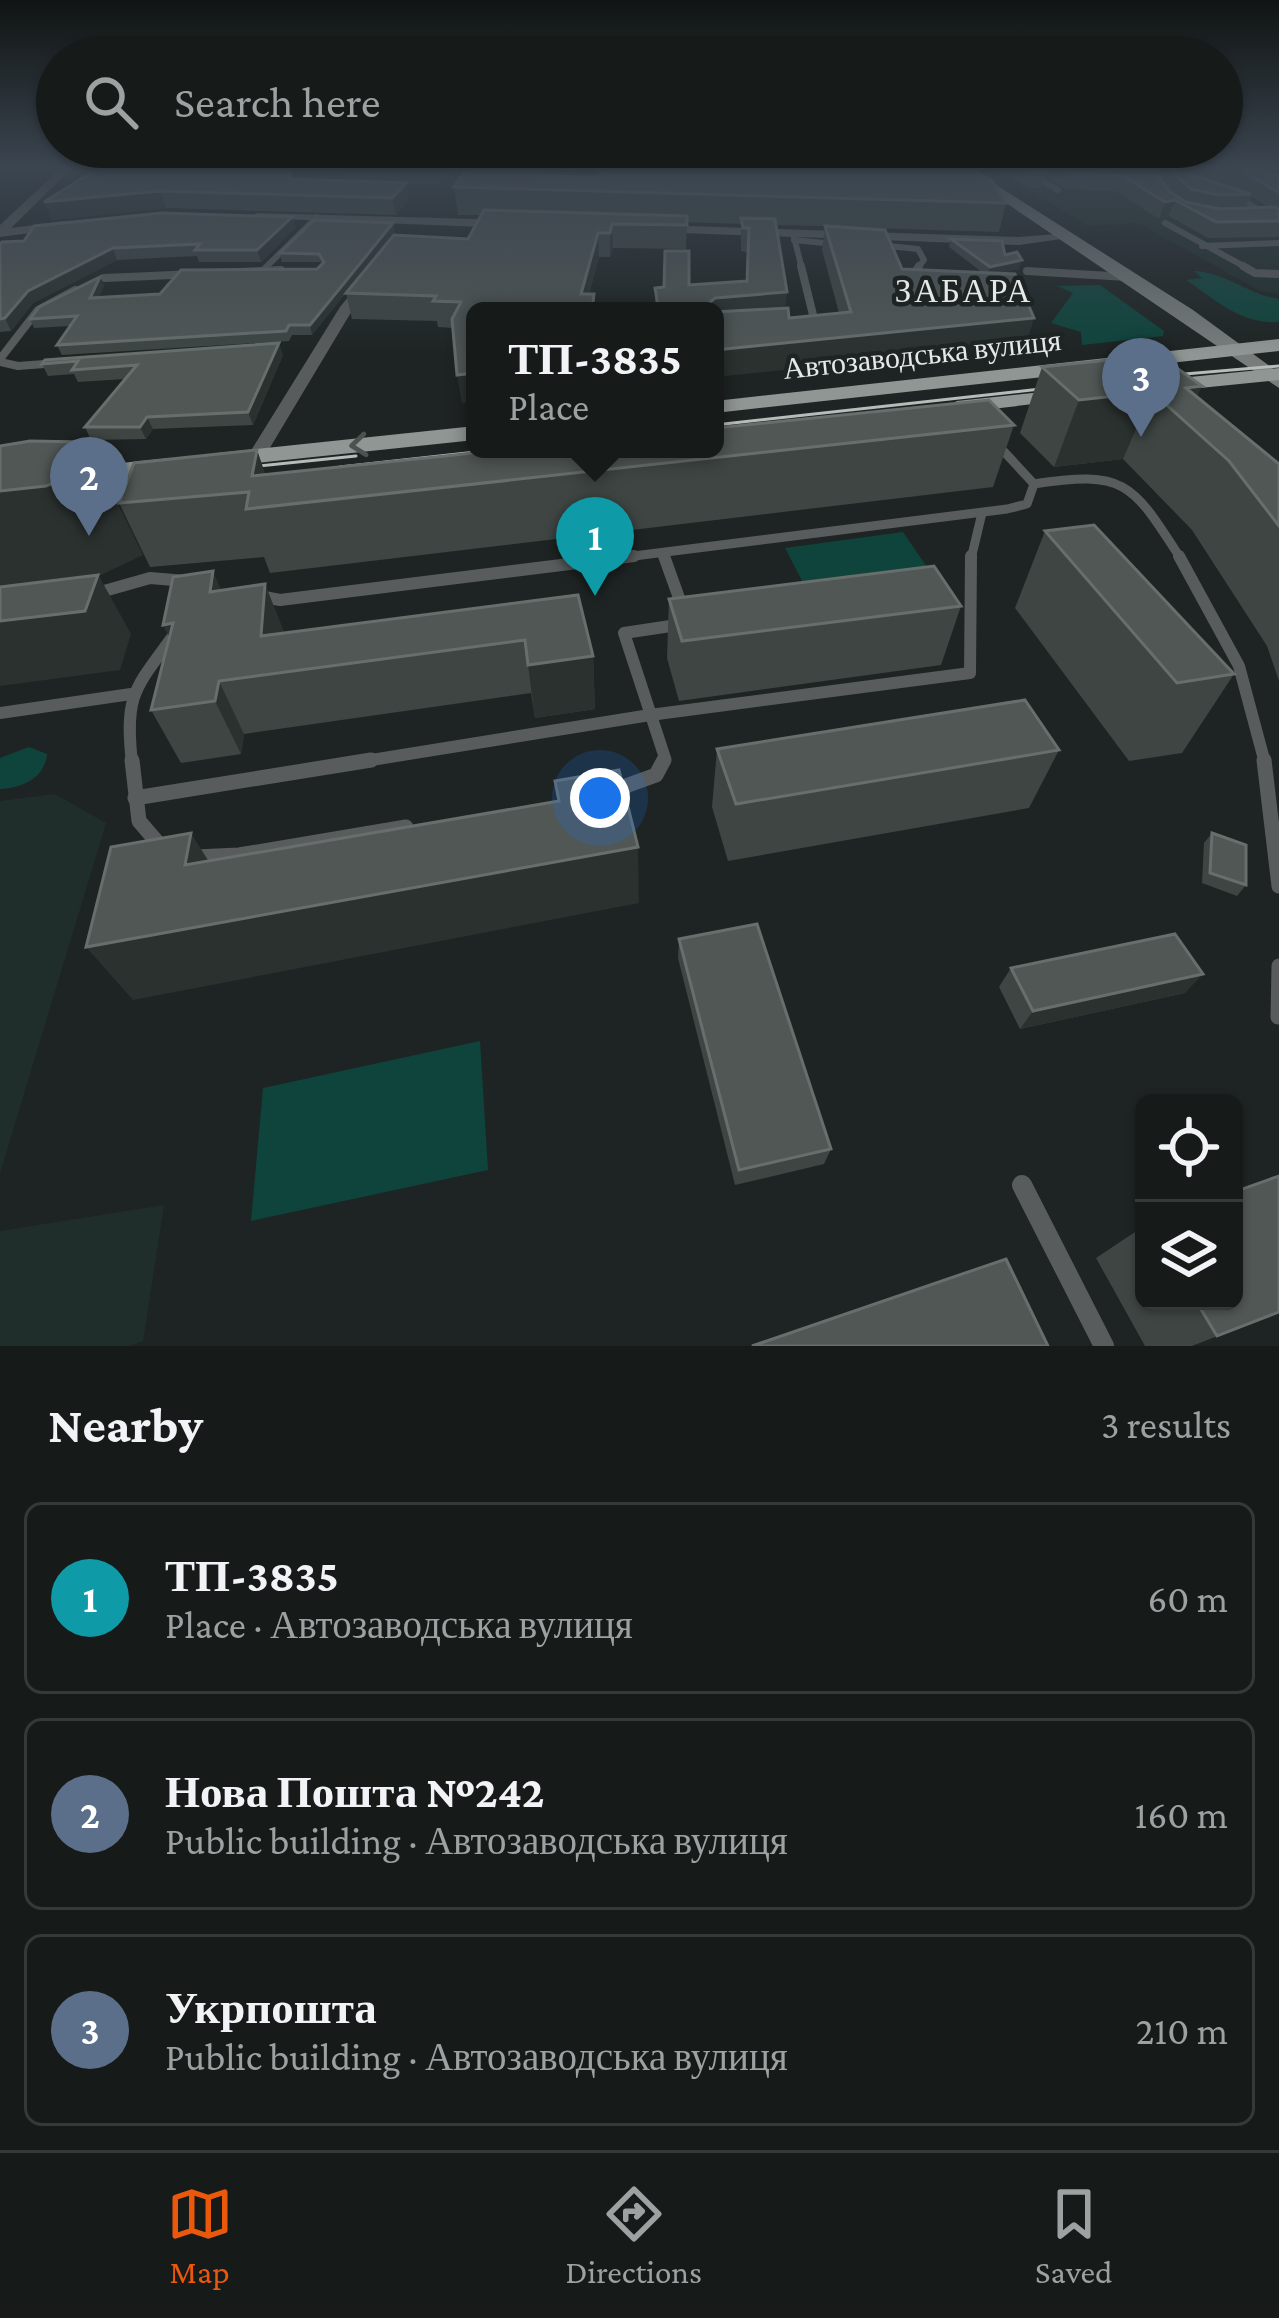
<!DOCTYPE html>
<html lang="en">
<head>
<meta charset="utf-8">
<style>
	body { margin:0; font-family:"Crimson Pro",serif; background:#232827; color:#f1f3f6 }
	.controls { position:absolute; right:36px; bottom:36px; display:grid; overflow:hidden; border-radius:18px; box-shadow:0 3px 9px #0004 }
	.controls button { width:108px; height:108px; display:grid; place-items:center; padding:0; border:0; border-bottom:3px solid #353939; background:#161b1a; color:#f1f3f6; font:60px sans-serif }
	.you { position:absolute; left:600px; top:798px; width:42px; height:42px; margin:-30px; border:9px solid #fff; border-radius:50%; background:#1a73e8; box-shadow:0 0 0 18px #1a73e833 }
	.badge { display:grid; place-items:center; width:78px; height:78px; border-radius:50%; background:#ea580c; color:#fff; font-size:39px; font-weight:700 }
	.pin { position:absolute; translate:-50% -99px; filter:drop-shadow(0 3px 6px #0008) }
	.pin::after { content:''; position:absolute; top:63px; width:42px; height:36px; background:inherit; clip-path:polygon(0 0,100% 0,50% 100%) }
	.popup { position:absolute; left:466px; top:302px; width:258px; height:156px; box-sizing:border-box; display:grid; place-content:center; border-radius:18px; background:#161b1a; filter:drop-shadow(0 3px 9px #0005); font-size:39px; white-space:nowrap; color:#9ea1a2 }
	.popup b { font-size:45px; color:#f1f3f6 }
	.popup::after { content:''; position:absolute; left:50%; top:100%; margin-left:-24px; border:24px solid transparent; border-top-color:#161b1a }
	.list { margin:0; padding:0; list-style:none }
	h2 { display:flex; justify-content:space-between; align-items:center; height:156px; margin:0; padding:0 48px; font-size:51px }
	h2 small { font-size:39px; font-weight:400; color:#9ea1a2 }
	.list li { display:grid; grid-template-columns:78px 1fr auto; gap:36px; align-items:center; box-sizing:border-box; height:192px; margin:0 24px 24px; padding:0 24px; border:3px solid #353939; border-radius:18px }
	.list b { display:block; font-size:45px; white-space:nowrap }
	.list p { margin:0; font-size:39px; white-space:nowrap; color:#9ea1a2 }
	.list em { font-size:39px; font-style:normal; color:#9ea1a2 }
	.icon { flex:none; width:66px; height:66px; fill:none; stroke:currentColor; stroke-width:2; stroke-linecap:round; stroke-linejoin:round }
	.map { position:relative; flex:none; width:1279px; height:1346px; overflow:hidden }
	.search { position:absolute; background:#161b1a; box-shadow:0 3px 9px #0004; left:36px; right:36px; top:36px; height:132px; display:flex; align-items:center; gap:30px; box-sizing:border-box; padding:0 42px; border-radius:66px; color:#9ea1a2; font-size:45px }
	.sheet { height:804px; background:#161b1a }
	nav { display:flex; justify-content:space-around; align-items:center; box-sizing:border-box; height:168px; border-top:3px solid #353939; background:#161b1a; font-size:33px; color:#9ea1a2 }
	nav a { display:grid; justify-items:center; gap:6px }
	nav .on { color:#ea580c }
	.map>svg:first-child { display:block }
	.built { fill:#202e2b }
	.green { fill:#0f443c }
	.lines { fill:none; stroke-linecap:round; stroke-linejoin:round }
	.service-far5 { stroke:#595c5c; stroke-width:6 }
	.service-far4 { stroke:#595c5c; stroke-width:8 }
	.service-far3 { stroke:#595c5c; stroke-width:9 }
	.service-far2 { stroke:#595c5c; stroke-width:12 }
	.service-far1 { stroke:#595c5c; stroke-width:15 }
	.service { stroke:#595c5c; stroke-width:20 }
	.minor { fill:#595c5c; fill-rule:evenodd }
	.secondary { fill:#787d7c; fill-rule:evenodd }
	.primary { fill:#8f9694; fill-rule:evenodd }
	.tram { stroke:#b7bbba; stroke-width:3 }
	.wall { fill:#3e4543; fill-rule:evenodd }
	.shaded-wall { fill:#2a312f }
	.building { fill:#505755; stroke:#676e6c; stroke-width:3 }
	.oneway { stroke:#4b5250 }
	.labels { text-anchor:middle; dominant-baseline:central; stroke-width:9; stroke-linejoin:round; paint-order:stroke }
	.far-street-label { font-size:30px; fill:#e4e8e7; stroke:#1e2423 }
	.far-neighbourhood-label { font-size:33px; letter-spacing:3px; fill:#e4e8e7; stroke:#1e2423 }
</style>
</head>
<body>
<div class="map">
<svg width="1279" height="1346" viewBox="0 0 1279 1346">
	<rect width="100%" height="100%" fill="#1e2423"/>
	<g class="built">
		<path d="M 344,167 L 457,167 L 438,186 L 344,183 Z"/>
		<path d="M 989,167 L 1279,167 L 1279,294 L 1260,291 L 1138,223 L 1088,226 Z"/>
		<path d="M 55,794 L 106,823 L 0,1173 L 0,801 Z"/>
		<path d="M 164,1205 L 143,1341 L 129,1346 L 0,1346 L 0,1231 Z"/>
	</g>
	<g class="green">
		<path d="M 1194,271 C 1227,273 1247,294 1279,299 L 1279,322 C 1239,325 1211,296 1186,280 L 1202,278 Z"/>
		<path d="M 1100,285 L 1164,331 L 1163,336 L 1082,345 L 1081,332 L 1051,323 L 1073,293 L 1057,286 Z"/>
		<path d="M 903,532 L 933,576 L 808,592 L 785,548 Z"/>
		<path d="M 29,747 L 47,754 C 45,778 22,788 0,789 L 0,758 Z"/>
		<path d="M 480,1041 L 488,1170 L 251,1221 L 263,1088 Z"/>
	</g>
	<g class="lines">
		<g class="service-far5">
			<path d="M 1137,167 L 1179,180"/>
			<path d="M 1041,180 L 1058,190"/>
			<path d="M 1234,195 L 1279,222"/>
			<path d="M 1165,223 L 1249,269"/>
			<path d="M 793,233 L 802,269"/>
			<path d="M 794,240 L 835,244"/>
			<path d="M 879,245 L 918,249 L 924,260 L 917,269"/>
			<path d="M 1202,246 L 1279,243"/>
			<path d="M 264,269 L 317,217"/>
		</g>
		<g class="service-far4">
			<path d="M 801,266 L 815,323 L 807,324"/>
			<path d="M 1243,266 L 1255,273 L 1279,274"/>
			<path d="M 1027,271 L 1127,277"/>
			<path d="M 912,277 L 919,266"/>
			<path d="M 105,278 L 281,270"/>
			<path d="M 0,359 L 38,310 L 75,290"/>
			<path d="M 0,362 L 18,366 L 58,363"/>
		</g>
		<g class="service-far3">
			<path d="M 996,443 L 1034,484"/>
			<path d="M 1034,484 C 1126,470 1132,483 1181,559"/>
			<path d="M 663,554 L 665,559"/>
			<path d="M 610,559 L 1007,509 L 1027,504 L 1034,484"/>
			<path d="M 971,559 L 982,513"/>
		</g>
		<g class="service-far2">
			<path d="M 664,556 L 683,609"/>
			<path d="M 1179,556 L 1239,666 L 1265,763"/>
			<path d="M 90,595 L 150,578 L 186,581"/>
			<path d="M 259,596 L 280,600 L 634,556"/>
			<path d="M 0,713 L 131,694"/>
			<path d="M 132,763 C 124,692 136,688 176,632"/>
			<path d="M 353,763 L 650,715 L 970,673 L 971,556"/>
			<path d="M 662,763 L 665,758 L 624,633 L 684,624"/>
		</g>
		<g class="service-far1">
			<path d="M 132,760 L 139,821 L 164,850"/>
			<path d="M 1264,760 L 1279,886"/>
			<path d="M 609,792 L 656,775 L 664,760"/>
			<path d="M 135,798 L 371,760"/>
			<path d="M 195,857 L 239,855 L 406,827"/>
			<path d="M 1278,1017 L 1279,966"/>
		</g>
		<path class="service" d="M 1022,1185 L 1104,1346"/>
		<g class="minor">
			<path d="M 62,167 L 73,167 L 11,228 L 65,221 L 69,228 L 0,237 L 0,225 Z"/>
			<path d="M 256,213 L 509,220 L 515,224 L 509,228 L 252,218 Z"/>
			<path d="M 658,225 L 1019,237 L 1069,233 L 1075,237 L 1019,245 L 654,232 Z"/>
			<path d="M 363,279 L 375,282 L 353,309 L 262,461 L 250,461 L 247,457 L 340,307 Z"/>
		</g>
		<path class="secondary" d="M 953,167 L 968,167 L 1193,310 L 1279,373 L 1279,388 Z"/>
		<g class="primary">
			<path d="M 1279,339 L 1279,351 L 715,413 L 715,401 Z"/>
			<path d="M 1279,368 L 1279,380 L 1160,392 L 1150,386 L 1160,380 Z"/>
			<path d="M 1070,389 L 1077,391 L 1077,399 L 957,413 L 946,407 L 957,401 Z"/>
			<path d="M 475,426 L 475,440 L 218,467 L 207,460 L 218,453 Z"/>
			<path d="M 171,458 L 182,465 L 179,470 L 0,489 L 0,475 Z"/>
		</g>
		<g class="tram">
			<path d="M 1150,377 L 1279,366"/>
			<path d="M 715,425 L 1067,386"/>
			<path d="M 340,467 L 503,449"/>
			<path d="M 230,469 L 356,456"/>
			<path d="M 75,486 L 159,477"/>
		</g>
	</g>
	<g class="wall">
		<path d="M 468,167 L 560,167 L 555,176 L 1006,203 L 999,232 L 839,227 L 902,269 L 983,273 L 949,247 L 951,239 L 1005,255 L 1019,269 L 997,273 L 1026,345 L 715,311 L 655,311 L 655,288 L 746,281 L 747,252 L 741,251 L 741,224 L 687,222 L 686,249 L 613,248 L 610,257 L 599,257 L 589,294 L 594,294 L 594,311 L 475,311 L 462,403 L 453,328 L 438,327 L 437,321 L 352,319 L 346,293 L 468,239 L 481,215 L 458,215 L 454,187 ZM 776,225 L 825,226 L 822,250 L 839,313 L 789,318 L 785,308 Z"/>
		<path d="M 999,167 L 1151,167 L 1161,181 L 1167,168 L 1164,167 L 1279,167 L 1279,237 L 1208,238 L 1169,216 L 1159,219 L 1116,191 L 1065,189 L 1045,174 L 1041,188 L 1028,188 ZM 1184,173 L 1237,188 L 1244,192 ZM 1251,196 L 1269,207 L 1245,208 Z"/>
		<path d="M 293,171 L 294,179 L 409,199 L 396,215 L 166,208 L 52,220 L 44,202 Z"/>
		<path d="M 292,217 L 295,228 L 261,262 L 199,262 L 197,256 L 117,260 L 33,303 L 11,331 L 0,332 L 0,244 Z"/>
		<path d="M 393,223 L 394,232 L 312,335 L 292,335 L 289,341 L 62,355 L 57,345 L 70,326 L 34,328 L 30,319 L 104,286 L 98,298 L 160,294 L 317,269 L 322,264 L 321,262 L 282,262 L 280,253 Z"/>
		<path d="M 283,355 L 253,425 L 153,429 L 146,439 L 91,440 L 85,427 L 125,379 L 78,382 L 74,374 L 48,376 L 42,364 L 45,360 Z"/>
		<path d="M 1042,367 L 1197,398 L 1279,464 L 1279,681 L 1267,646 L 1192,530 L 1123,459 L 1054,467 L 1020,433 Z"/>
		<path d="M 1014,425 L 993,487 L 270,573 L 264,557 L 150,567 L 119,503 L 257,450 L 265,475 Z"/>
		<path d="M 1045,531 L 1234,674 L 1182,753 L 1129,761 L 1015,608 Z"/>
		<path d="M 265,584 L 284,633 L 578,595 L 593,656 L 595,709 L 535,718 L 531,693 L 244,734 L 241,754 L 181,763 L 151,710 L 170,638 L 163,625 L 222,590 Z"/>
		<path d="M 669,599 L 961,606 L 941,665 L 679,701 L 667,658 Z"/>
		<path d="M 717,749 L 1059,750 L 1029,808 L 728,861 L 712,807 Z"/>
		<path d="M 1212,833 L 1246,885 L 1237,896 L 1202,883 L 1204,843 Z"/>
		<path d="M 679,939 L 831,1149 L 824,1164 L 735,1185 L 678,958 Z"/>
		<path d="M 1011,968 L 1185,993 L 1020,1029 L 999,987 Z"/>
		<path d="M 1144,1226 L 1144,1301 L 1234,1301 L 1279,1312 L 1192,1346 L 1145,1346 L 1096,1258 Z"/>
	</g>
	<g class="shaded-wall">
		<path d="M 290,167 L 336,167 L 293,171 L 294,196 L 290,179 Z"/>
		<path d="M 545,167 L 560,167 L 549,190 L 541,176 Z"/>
		<path d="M 406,183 L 409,199 L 396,215 L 392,198 Z"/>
		<path d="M 160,191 L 166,208 L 52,220 L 44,202 Z"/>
		<path d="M 1175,200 L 1169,216 L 1159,219 L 1165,202 Z"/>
		<path d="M 292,217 L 295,228 L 261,262 L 257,250 Z"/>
		<path d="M 393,223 L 394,232 L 312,335 L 310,325 Z"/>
		<path d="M 612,224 L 613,248 L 610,257 L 610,233 Z"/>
		<path d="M 598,233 L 599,257 L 584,311 L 581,294 Z"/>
		<path d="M 113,248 L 117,260 L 33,303 L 11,331 L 5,318 L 28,291 Z"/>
		<path d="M 1022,260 L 1019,269 L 987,276 L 990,267 Z"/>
		<path d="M 100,277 L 104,286 L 94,307 L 90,298 Z"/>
		<path d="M 787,292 L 784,317 L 715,324 L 715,311 L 708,311 L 709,303 L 715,298 Z"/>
		<path d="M 1034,318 L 1026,345 L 715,377 L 715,350 Z"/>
		<path d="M 279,343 L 283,355 L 253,425 L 248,412 Z"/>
		<path d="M 475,373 L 475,401 L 462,403 L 457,375 Z"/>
		<path d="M 1202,386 L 1185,422 L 1186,388 Z"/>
		<path d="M 1152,392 L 1123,459 L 1054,467 L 1079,400 Z"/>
		<path d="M 147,417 L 153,429 L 146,439 L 140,427 Z"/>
		<path d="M 257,450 L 276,505 L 252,476 Z"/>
		<path d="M 99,465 L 143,555 L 99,576 L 131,634 L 120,670 L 0,686 L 0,491 Z"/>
		<path d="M 213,571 L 236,624 L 210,592 Z"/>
		<path d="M 265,584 L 286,637 L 261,636 Z"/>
		<path d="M 173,623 L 190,678 L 163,625 Z"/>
		<path d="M 593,656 L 595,709 L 535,718 L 528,665 Z"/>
		<path d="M 219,681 L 244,734 L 241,754 L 215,701 Z"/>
		<path d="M 191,833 L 226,889 L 185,865 Z"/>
		<path d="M 638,847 L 639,903 L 133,1000 L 86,947 Z"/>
		<path d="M 1203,974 L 1185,993 L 1020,1029 L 1033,1011 Z"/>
	</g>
	<g class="building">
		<path d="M 100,167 L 290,167 L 290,179 L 406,183 L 392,198 L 160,191 L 44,202 Z"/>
		<path d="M 468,167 L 545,167 L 541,176 L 599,177 L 603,167 L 968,167 L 992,181 L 1006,203 L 454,187 Z"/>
		<path d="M 1023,167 L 1040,167 L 1045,173 L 1032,173 Z"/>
		<path d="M 1060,167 L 1151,167 L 1170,192 L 1186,202 L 1220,209 L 1275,207 L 1279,209 L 1279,221 L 1216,222 L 1175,200 L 1165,202 L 1121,175 L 1070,174 Z"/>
		<path d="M 1167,167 L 1251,194 L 1220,195 L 1191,189 Z"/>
		<path d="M 1224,167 L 1243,167 L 1279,176 L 1279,193 L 1244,172 Z"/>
		<path d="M 484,210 L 687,216 L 687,225 L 612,224 L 610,233 L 598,233 L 581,294 L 594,294 L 592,311 L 475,311 L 475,373 L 457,375 L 452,319 L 461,302 L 433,301 L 436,296 L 346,293 L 394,235 L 468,239 Z"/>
		<path d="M 162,213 L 292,217 L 257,250 L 195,250 L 200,244 L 113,248 L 28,291 L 5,318 L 0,319 L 0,244 L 2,242 L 24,241 L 34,226 Z"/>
		<path d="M 741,218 L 775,219 L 787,292 L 715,298 L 709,303 L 712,311 L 659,311 L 655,288 L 664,287 L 665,251 L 689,251 L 689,285 L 747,281 L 749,228 L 743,228 Z"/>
		<path d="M 314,220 L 393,223 L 310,325 L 289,325 L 286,331 L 57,345 L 77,316 L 30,319 L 39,307 L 100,277 L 90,298 L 160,294 L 181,270 L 317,269 L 324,262 L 319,254 L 280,253 Z"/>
		<path d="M 825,226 L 885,230 L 902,269 L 1015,274 L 1034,318 L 715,350 L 715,312 L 788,308 L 789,318 L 851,312 Z"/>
		<path d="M 951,239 L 1002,241 L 1005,255 L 1017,252 L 1022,260 L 990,267 Z"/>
		<path d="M 279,343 L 248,412 L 147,417 L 140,427 L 85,427 L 137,365 L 72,370 L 78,361 L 42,364 L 45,360 Z"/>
		<path d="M 1137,357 L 1177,368 L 1202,386 L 1186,388 L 1279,464 L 1279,526 L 1229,461 L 1152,392 L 1079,400 L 1042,367 Z"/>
		<path d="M 989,400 L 1014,425 L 246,509 L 249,492 L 119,503 L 134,463 L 257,450 L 252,476 L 513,449 L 715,449 L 715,428 Z"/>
		<path d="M 30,441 L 83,442 L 99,465 L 46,486 L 0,491 L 0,446 Z"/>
		<path d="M 1094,525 L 1234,674 L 1177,683 L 1045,531 Z"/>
		<path d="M 934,566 L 961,606 L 682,641 L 669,599 Z"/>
		<path d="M 213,571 L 210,592 L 265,584 L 261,636 L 578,595 L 593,656 L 528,665 L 525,640 L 219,681 L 215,701 L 151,710 L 173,623 L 163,625 L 173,577 Z"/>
		<path d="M 98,575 L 85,611 L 0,621 L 0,587 Z"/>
		<path d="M 1025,700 L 1059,750 L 736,804 L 717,749 Z"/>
		<path d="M 619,770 L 638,847 L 86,947 L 111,847 L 191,833 L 185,865 L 559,801 L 555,781 Z"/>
		<path d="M 1212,833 L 1246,845 L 1246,885 L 1210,873 Z"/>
		<path d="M 757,924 L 831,1149 L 739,1170 L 679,939 Z"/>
		<path d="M 1175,934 L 1203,974 L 1033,1011 L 1011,968 Z"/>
		<path d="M 1279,1176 L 1279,1312 L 1217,1336 L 1196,1301 L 1234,1301 L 1234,1192 Z"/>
		<path d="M 1006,1259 L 1048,1346 L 752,1346 Z"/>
	</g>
	<defs><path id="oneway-chevron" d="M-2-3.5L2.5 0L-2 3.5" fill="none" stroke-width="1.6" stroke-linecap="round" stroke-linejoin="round" transform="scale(3)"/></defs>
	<use class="oneway" href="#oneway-chevron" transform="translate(359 445) rotate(174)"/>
	<linearGradient id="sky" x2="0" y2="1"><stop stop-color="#101413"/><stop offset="0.47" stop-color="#3b4550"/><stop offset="1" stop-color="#3b4550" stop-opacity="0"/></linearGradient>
	<rect width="1279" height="355" fill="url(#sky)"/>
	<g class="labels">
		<g class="far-street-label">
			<text transform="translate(922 354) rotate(-6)">Автозаводська вулиця</text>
		</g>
		<g class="far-neighbourhood-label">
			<text x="964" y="290">ЗАБАРА</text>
		</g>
	</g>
</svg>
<div class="controls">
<button><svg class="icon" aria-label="locate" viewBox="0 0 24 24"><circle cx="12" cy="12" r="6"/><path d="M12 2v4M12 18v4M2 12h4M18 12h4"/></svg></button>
<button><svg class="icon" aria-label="layers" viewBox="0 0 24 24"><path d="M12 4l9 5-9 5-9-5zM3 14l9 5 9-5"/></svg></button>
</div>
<div class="you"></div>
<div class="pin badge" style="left:595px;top:596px;background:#0f9aa8">1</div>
<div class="popup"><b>ТП-3835</b>Place</div>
<div class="pin badge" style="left:89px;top:536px;background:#5c6f8a">2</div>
<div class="pin badge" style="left:1141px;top:437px;background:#5c6f8a">3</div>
<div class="search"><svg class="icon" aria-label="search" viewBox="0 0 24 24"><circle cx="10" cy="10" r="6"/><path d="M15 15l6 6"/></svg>Search here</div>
</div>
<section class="sheet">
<h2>Nearby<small>3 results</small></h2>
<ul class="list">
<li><span class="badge" style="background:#0f9aa8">1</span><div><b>ТП-3835</b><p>Place · Автозаводська вулиця</p></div><em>60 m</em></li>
<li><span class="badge" style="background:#5c6f8a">2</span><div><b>Нова Пошта №242</b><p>Public building · Автозаводська вулиця</p></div><em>160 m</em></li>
<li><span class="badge" style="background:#5c6f8a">3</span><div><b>Укрпошта</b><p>Public building · Автозаводська вулиця</p></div><em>210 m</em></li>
</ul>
</section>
<nav>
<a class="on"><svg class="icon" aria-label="map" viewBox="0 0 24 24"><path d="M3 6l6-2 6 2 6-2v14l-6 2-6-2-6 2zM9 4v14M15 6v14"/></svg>Map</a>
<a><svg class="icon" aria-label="directions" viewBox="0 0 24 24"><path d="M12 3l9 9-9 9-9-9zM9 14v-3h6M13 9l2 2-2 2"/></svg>Directions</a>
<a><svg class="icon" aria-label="saved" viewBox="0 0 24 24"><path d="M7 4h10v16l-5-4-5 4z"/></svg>Saved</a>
</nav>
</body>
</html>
